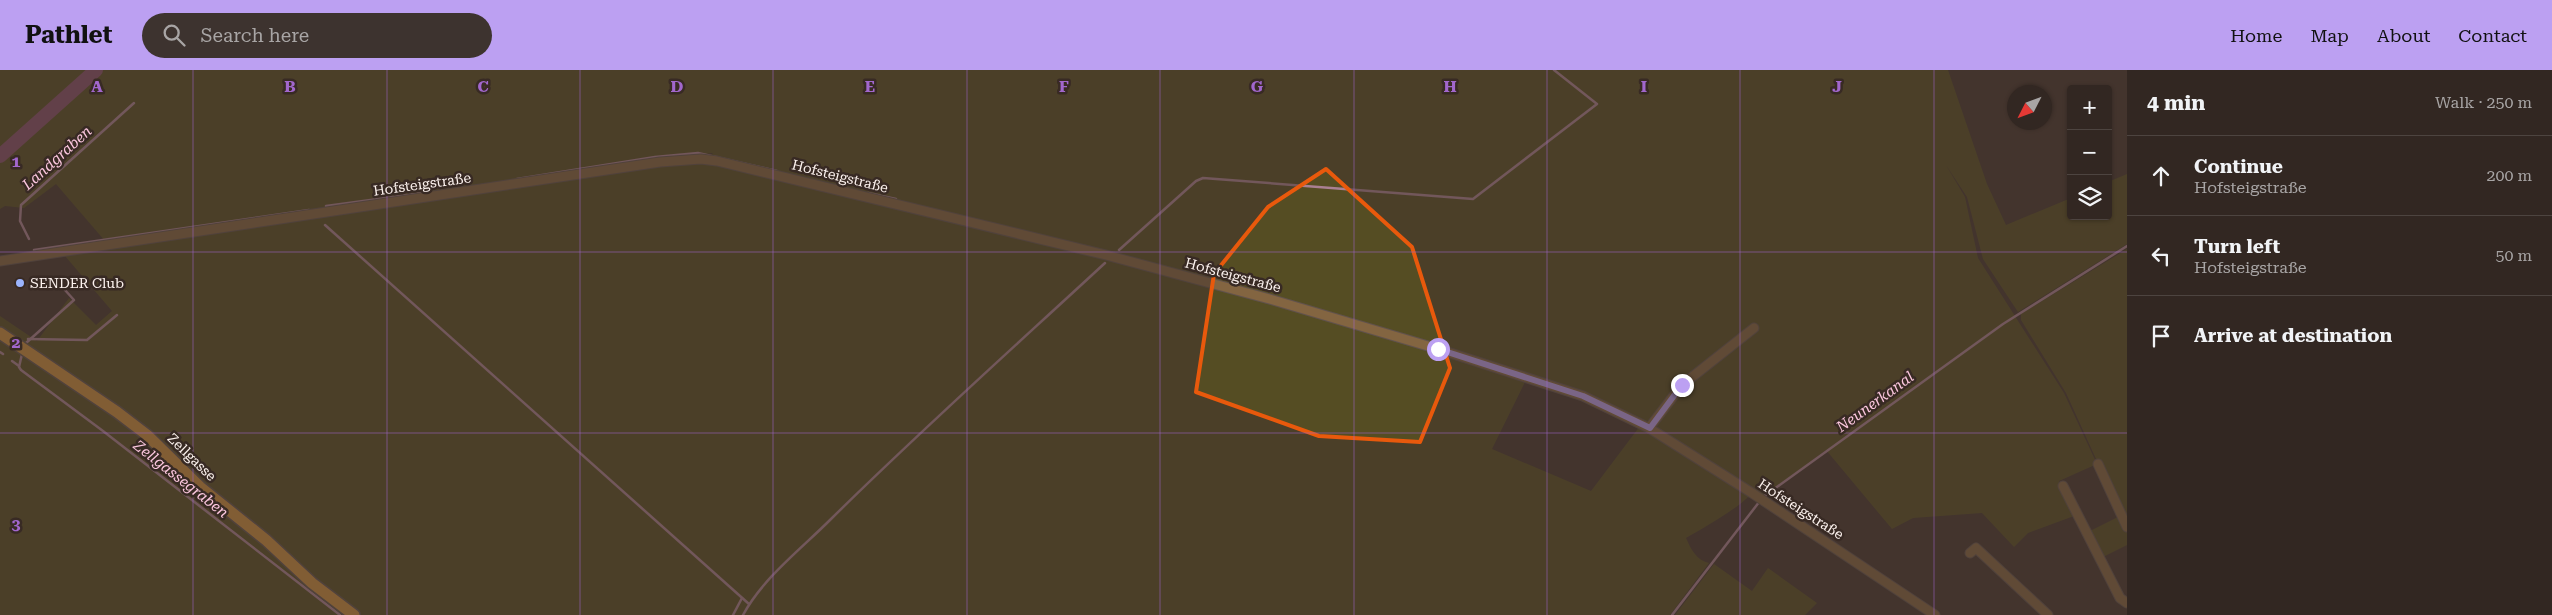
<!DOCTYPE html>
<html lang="en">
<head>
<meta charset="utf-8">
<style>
	body { margin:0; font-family:"Roboto Serif",serif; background:#3d332f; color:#f1f3f6 }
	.controls { position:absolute; right:15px; top:15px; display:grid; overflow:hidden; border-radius:5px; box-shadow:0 1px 4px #0004 }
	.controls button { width:45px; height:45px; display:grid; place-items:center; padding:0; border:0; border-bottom:1px solid #4d4440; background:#322722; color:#f1f3f6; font:25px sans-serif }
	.compass { position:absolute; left:2007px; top:15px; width:45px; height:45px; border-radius:50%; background:#322722; box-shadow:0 1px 4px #0004; rotate:228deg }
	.stop { position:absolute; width:15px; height:15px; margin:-11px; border:4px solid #bca0f2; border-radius:50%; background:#fff }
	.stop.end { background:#bca0f2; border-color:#fff; box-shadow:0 1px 5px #0008 }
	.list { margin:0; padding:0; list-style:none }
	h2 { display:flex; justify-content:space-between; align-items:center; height:65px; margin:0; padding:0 20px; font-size:21px }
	h2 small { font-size:16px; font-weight:400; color:#a8a5a5 }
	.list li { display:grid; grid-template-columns:32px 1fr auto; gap:15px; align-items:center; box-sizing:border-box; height:80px; padding:0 20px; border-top:1px solid #4d4440 }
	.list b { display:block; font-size:19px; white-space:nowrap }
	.list p { margin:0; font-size:16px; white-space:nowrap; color:#a8a5a5 }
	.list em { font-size:16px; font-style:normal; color:#a8a5a5 }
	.icon { flex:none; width:28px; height:28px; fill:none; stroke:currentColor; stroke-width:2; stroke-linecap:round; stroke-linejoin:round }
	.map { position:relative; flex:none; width:2127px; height:545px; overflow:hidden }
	header { display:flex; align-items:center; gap:30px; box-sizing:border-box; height:70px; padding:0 25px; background:#bca0f2; color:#111 }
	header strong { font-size:24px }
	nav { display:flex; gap:28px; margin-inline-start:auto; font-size:18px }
	.search { width:350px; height:45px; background:#3d332f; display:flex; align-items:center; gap:12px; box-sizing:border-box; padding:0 18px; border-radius:28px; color:#a8a5a5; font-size:19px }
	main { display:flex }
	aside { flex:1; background:#322722 }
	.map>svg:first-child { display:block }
	.green { fill:#554d23; fill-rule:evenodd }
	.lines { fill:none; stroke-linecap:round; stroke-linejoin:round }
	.stream { stroke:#aa8092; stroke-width:2.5 }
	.river { stroke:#874f6a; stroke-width:14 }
	.minor-casing { stroke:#61524d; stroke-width:11 }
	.major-casing { stroke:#61524d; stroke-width:14 }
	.minor { stroke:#836541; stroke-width:9 }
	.major { stroke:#cc8e3d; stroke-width:11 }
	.route { stroke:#bca0f2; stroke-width:6 }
	.marked { fill:none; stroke:#e8590c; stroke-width:4; stroke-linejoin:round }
	.grid { fill:none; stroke:#a267cd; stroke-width:1; stroke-opacity:0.55 }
	.poi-dot { fill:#9bb4fd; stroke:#382a24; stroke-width:2 }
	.labels { text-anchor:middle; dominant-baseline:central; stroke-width:5; stroke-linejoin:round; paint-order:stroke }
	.street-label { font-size:14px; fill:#fcf2ee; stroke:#382a24 }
	.poi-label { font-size:14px; fill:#fcf2ee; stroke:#382a24; text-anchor:start }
	.water-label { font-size:15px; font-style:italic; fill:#fcc7df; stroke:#382a24 }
	.grid-label { font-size:16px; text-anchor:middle; font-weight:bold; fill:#a267cd; stroke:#382a24; stroke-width:5; stroke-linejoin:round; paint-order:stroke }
</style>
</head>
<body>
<header>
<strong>Pathlet</strong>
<div class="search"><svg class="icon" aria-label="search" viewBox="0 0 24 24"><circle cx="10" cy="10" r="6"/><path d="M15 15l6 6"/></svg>Search here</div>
<nav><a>Home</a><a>Map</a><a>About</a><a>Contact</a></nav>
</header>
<main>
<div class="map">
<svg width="2127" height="545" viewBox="0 0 2127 545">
	<rect width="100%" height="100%" fill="#43342e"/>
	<g class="green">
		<path d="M 0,0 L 1948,0 L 1987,114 L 2006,155 L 2071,128 L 2071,146 L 2108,146 L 2108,112 L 2127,104 L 2127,174 L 2018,242 L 1983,189 L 1967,127 L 1946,95 L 1965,127 L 1978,188 L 2064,323 L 2097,394 L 2059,411 L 2074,446 L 2028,463 L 2014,477 L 1982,443 L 1913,448 L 1892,459 L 1826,380 L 1763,427 L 1750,425 C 1740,437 1702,459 1686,468 C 1691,479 1696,490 1709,493 L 1670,545 L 0,545 L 0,246 L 37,271 L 69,228 L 96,255 L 112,241 L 65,186 L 111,178 L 56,114 L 24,138 L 5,136 L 0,139 ZM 713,84 L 648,98 L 200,165 L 712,83 ZM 1526,310 L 1558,320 L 1640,356 L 1591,421 L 1492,379 Z"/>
		<path d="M 2127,179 L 2127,457 L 2066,323 L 2021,250 L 2021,244 Z"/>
		<path d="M 2120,446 L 2127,463 L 2127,475 L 2103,487 L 2090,461 Z"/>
		<path d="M 1714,494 L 1752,521 L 1768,498 L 1817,533 L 1805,545 L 1675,545 Z"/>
	</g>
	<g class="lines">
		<g class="stream">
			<path d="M 517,109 L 655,87 L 698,83 L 777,101"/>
			<path d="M 868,123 L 896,129"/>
			<path d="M 326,136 L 430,122"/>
			<path d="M 325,155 L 749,534"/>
			<path d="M 29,169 L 20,151 L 21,135 L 134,33"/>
			<path d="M 34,180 L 309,140"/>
			<path d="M 1119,180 L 1196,111 L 1203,108 L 1473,129 L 1597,34 L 1554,0"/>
			<path d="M 28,269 L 87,270 L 117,245"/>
			<path d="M 26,273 L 74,230 L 55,209"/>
			<path d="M 0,282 L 3,284"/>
			<path d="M 22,284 L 19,297 L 21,300 L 103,361 L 340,545"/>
			<path d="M 12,291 L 19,296"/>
			<path d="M 733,545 L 742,528"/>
			<path d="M 743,545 C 763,508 801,479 830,450 C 919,362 1013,278 1105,193"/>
			<path d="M 1672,545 L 1763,427 L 2003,254 L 2127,176"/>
		</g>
		<path class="river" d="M 0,86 L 96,0"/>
		<g class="minor-casing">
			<g id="minor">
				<path d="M 0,191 L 660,92 L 701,89 L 717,91 L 1106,185 L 1273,230 L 1438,279 L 1583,326 L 1649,358 L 1752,423 L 1935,545"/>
				<path d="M 1649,358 L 1682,315 L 1754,258"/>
				<path d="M 2098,394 L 2127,457"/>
				<path d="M 2063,416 L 2120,528 L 2127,533"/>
				<path d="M 1970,483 L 1976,478 L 2048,545"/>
			</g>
		</g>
		<g class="major-casing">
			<path id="major" d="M 0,263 L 117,342 L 147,365 L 200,417 L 266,470 L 312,513 L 354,545"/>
		</g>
		<use href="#minor" class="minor"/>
		<use href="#major" class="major"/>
	</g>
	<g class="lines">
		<path class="route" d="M 1438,279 L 1583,326 L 1650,358 L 1682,315"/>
	</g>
	<path d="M0 0H2127V545H0ZM 1326,99 L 1412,177 L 1450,298 L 1420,372 L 1319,366 L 1196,322 L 1214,204 L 1268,137 Z" fill="#43342e" fill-opacity=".55" fill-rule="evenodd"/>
	<path class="marked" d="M 1326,99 L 1412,177 L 1450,298 L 1420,372 L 1319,366 L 1196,322 L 1214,204 L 1268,137 Z"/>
	<path class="grid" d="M 193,0 L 193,545M 387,0 L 387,545M 580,0 L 580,545M 773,0 L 773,545M 967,0 L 967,545M 1160,0 L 1160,545M 1354,0 L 1354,545M 1547,0 L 1547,545M 1740,0 L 1740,545M 1934,0 L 1934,545M 0,182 L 2127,182M 0,363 L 2127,363"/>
	<circle class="poi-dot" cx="20" cy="213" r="5"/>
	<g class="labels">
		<g class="street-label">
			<text transform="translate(840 106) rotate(14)">Hofsteigstraße</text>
			<text transform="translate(422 114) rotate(-8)">Hofsteigstraße</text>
			<text transform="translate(1233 205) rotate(15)">Hofsteigstraße</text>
			<text transform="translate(192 387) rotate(44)">Zellgasse</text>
			<text transform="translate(1801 439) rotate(33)">Hofsteigstraße</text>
		</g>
		<g class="poi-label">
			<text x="30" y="213">SENDER Club</text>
		</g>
		<g class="water-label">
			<text transform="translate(57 88) rotate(-42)">Landgraben</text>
			<text transform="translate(1875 332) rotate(-36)">Neunerkanal</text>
			<text transform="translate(181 409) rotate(38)">Zellgassegraben</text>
		</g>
	</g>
	<g class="grid-label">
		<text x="97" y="22">A</text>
		<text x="290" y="22">B</text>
		<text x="483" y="22">C</text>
		<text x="677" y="22">D</text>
		<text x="870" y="22">E</text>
		<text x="1064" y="22">F</text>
		<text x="1257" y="22">G</text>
		<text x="1450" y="22">H</text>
		<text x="1644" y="22">I</text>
		<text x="1837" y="22">J</text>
		<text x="16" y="97">1</text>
		<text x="16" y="278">2</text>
		<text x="16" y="460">3</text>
	</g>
</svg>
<div class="controls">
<button>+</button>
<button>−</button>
<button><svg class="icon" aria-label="layers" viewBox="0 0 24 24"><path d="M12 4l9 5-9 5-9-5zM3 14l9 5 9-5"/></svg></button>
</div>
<svg class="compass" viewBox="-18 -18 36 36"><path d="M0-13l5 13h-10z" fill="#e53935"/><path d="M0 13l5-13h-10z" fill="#a8a5a5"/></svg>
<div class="stop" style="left:1438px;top:279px"></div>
<div class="stop end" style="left:1682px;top:315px"></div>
</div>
<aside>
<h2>4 min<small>Walk · 250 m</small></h2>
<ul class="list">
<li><svg class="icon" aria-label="ahead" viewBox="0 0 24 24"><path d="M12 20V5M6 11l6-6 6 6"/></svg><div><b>Continue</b><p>Hofsteigstraße</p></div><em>200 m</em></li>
<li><svg class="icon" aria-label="left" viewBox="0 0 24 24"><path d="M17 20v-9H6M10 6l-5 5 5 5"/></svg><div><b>Turn left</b><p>Hofsteigstraße</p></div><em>50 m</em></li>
<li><svg class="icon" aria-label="arrive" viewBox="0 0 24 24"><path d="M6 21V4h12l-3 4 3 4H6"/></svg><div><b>Arrive at destination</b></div></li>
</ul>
</aside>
</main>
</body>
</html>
